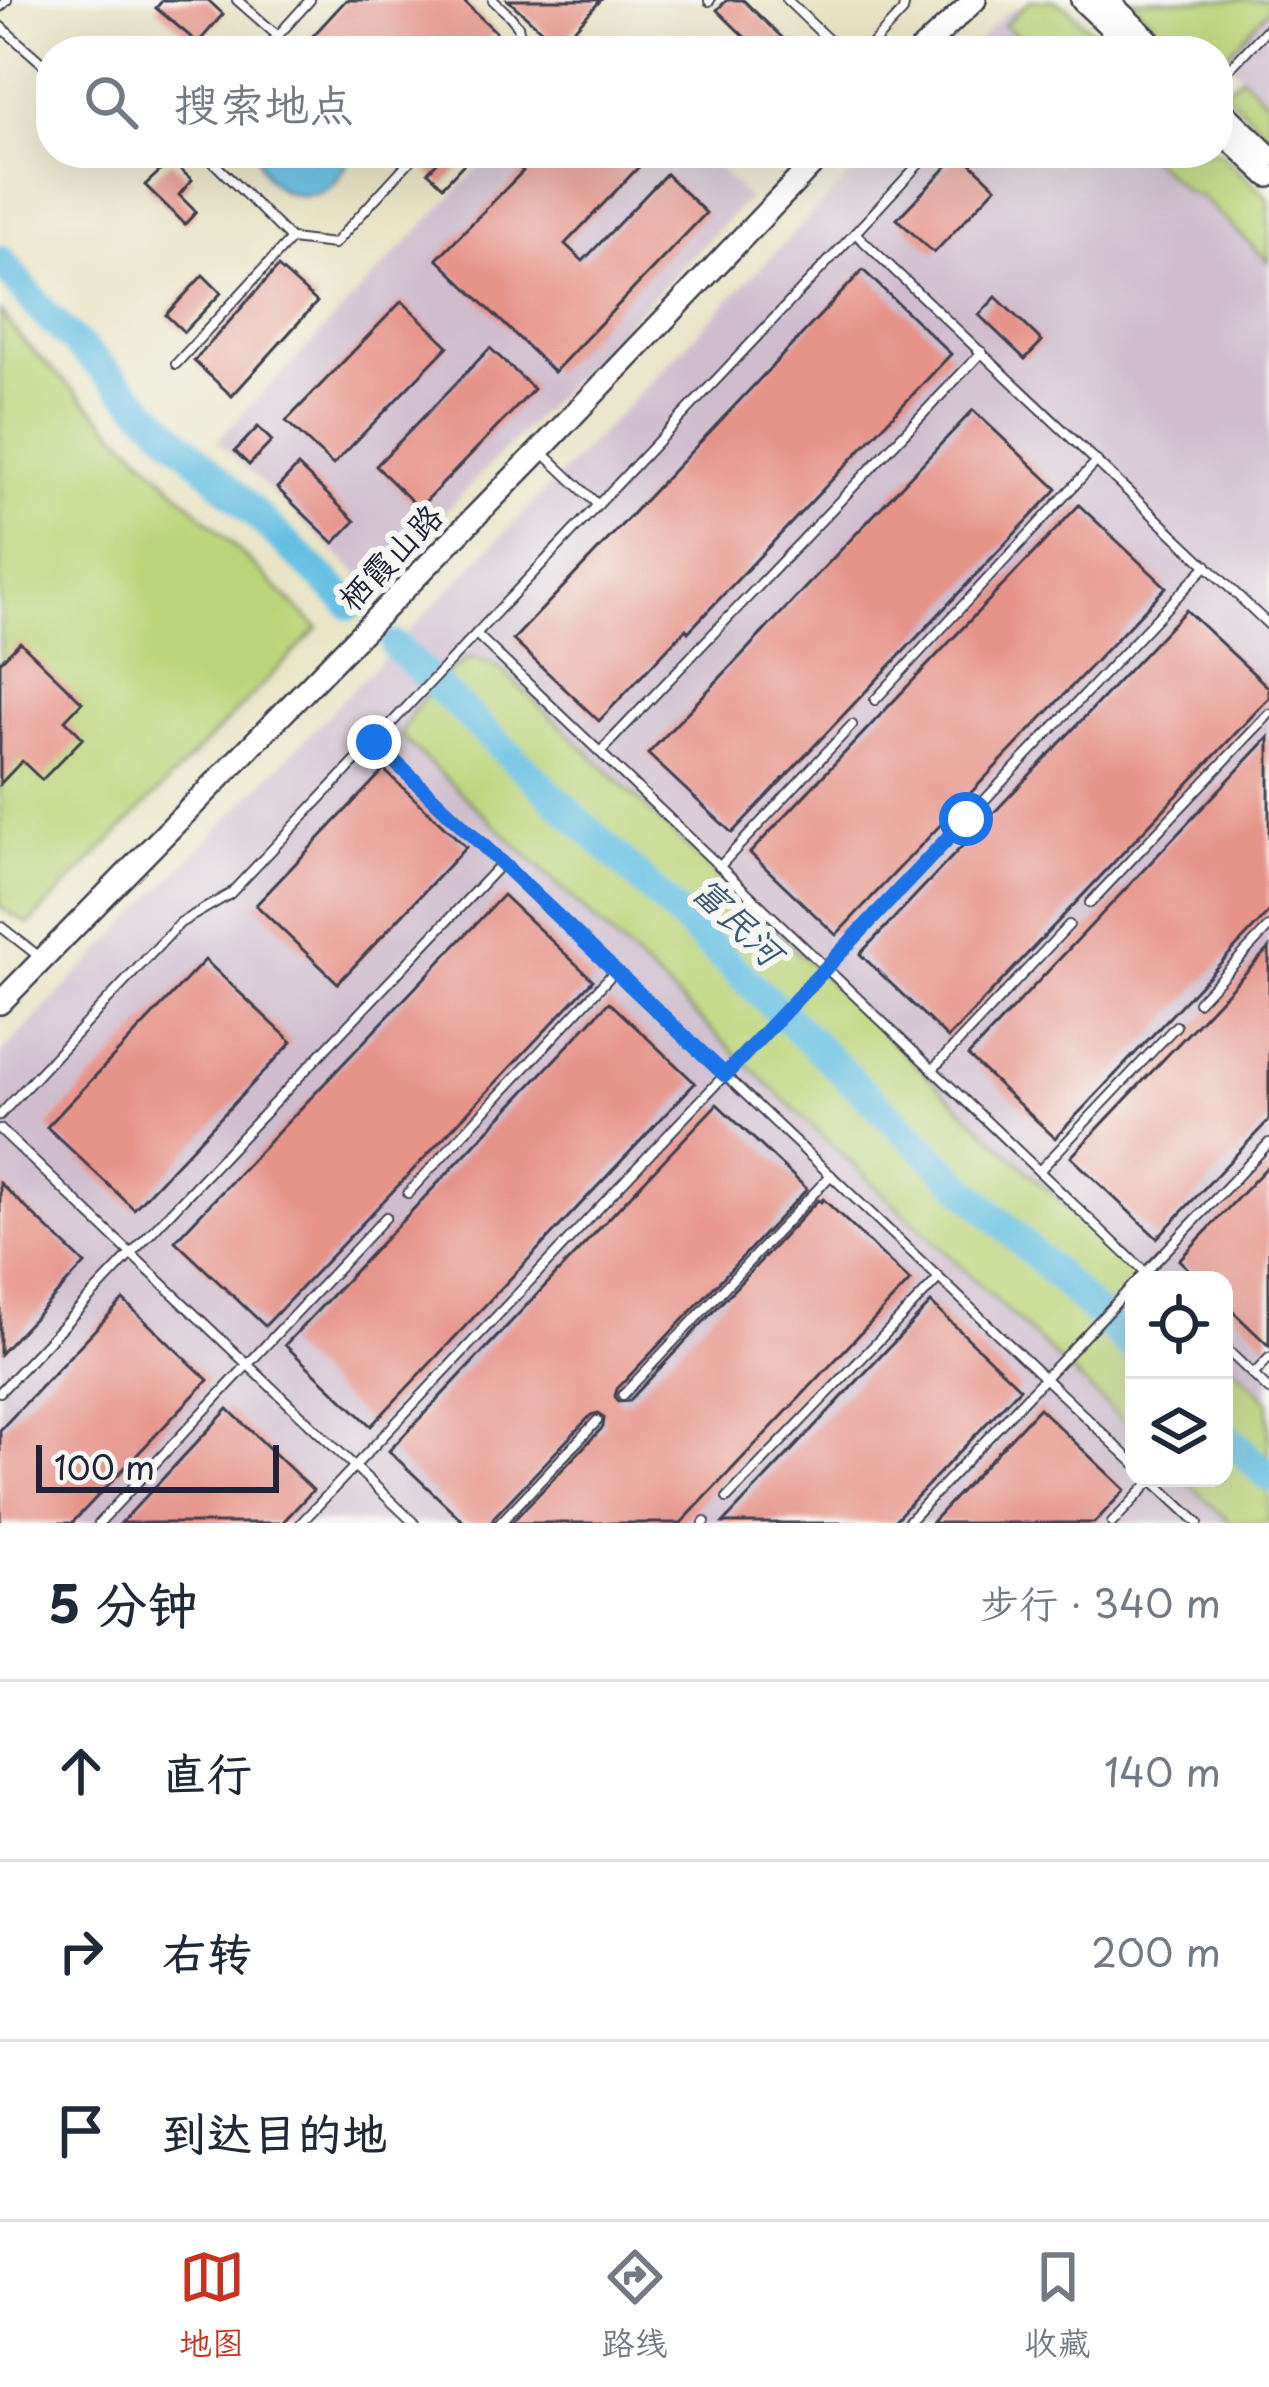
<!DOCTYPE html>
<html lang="zh">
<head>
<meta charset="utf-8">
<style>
	body { margin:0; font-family:"Playpen Sans","LXGW WenKai TC",sans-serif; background:#f6f6f7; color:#1f2937 }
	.controls { position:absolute; right:36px; bottom:36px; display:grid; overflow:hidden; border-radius:24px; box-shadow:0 12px 48px #0002 }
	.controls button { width:108px; height:108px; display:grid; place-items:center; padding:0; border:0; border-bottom:3px solid #e0e1e3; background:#fff; color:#1f2937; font:60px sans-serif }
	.scale { position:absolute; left:36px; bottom:30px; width:243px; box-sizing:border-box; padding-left:12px; border:6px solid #22223b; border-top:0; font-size:33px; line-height:42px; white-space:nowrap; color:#22223b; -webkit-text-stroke:9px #f6f6f2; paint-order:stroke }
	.stop { position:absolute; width:36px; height:36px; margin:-27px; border:9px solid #1a73e8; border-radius:50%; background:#fff }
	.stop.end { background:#1a73e8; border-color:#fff; box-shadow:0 3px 12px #0008 }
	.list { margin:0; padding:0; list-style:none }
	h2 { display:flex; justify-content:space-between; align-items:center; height:156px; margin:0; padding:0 48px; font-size:51px }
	h2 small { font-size:39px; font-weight:400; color:#747a83 }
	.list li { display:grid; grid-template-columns:78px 1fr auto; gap:36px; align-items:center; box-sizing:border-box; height:180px; padding:0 48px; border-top:3px solid #e0e1e3 }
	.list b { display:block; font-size:45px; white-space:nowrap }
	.list em { font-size:39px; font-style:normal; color:#747a83 }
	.icon { flex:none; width:66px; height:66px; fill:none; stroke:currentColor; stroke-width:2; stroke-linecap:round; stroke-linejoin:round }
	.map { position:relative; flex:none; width:1269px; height:1523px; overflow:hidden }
	.search { position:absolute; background:#fff; box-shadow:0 12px 48px #0002; left:36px; right:36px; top:36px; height:132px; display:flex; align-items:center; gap:30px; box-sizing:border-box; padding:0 42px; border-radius:48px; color:#747a83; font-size:45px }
	.sheet { height:696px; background:#fff }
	nav { display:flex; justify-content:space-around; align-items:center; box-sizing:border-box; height:168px; border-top:3px solid #e0e1e3; background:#fff; font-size:33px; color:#747a83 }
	nav a { display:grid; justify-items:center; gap:6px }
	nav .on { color:#c8321e }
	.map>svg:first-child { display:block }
	.industrial { fill:#cfbdce; fill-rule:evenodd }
	.green { fill:#bcd479; stroke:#6f7b5a; stroke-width:3 }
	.water { fill:#65bfe3; stroke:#44708f; stroke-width:3 }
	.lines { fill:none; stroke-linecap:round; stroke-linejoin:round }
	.river { stroke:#65bfe3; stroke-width:30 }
	.building { fill:#e69388 }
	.lane-casing { stroke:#403f50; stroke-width:12 }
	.secondary-casing { stroke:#403f50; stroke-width:26 }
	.lane { stroke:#fff; stroke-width:8 }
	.secondary { stroke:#fff; stroke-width:21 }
	.route { stroke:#1a73e8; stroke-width:15 }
	.labels { text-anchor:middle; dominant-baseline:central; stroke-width:12; stroke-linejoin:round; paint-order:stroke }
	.street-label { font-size:33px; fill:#22223b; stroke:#f6f6f2 }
	.water-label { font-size:36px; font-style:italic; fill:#395976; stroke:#f6f6f2 }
</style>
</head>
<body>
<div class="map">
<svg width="1269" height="1523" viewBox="0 0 1269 1523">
	<rect width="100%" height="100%" fill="#f6f6f2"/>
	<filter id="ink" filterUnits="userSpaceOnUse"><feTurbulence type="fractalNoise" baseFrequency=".00833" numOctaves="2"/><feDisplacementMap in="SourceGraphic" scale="24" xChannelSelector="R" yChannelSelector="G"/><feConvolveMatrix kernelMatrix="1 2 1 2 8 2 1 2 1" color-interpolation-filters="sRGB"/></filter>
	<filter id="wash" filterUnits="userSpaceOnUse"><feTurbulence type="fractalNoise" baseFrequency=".004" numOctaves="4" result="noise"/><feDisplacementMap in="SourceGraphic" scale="48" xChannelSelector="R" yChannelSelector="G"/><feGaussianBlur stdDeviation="2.7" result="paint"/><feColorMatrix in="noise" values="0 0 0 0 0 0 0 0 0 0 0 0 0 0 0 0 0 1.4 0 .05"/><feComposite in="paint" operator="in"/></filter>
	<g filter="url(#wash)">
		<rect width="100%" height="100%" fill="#e9e4c6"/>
		<g class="industrial">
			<path d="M 1269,0 L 1269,103 L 1218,51 Z"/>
			<path d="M 1028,3 L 1100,51 L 969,51 L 1005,13 Z"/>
			<path d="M 493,153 L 702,153 L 748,198 L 372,587 L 217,441 Z"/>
			<path d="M 871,153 L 1207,153 L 1269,213 L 1269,1523 L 0,1523 L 0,1055 ZM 1134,1280 L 1224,1280 L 1224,1478 L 1134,1478 Z"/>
		</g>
		<g class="green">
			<path d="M 1031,0 L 1054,0 L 1066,7 L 1113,51 L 1037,51 L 1004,25 Z"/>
			<path d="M 1130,0 L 1269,0 L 1269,9 L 1223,59 L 1218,59 L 1218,51 L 1184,51 Z"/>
			<path d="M 1241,76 L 1269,103 L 1269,134 L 1224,92 Z"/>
			<path d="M 1218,151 L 1269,199 L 1269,262 L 1200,196 L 1186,192 L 1145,153 Z"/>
			<path d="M 0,311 L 22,340 L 318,628 L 29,924 L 0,907 Z"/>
			<path d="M 470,659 L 490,663 L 505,673 L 1142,1280 L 1134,1280 L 1134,1431 L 401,736 C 409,711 446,669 470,659 Z"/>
			<path d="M 1224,1358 L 1269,1401 L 1269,1523 L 1231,1523 L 1183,1478 L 1224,1478 Z"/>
		</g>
		<path class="water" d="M 256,153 L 349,153 C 340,210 268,209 256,153 Z"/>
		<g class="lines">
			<g class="river">
				<path d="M 0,260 L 45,314 L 351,605"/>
				<path d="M 395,646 L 1134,1349"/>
				<path d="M 1224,1434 L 1269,1477"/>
			</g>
		</g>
		<g id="blocks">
			<g class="building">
				<path d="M 163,0 L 208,0 L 223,14 L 198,43 L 156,8 Z"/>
				<path d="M 346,0 L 462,0 L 496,32 L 478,51 L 299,51 Z"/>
				<path d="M 508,0 L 601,0 L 559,46 Z"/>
				<path d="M 727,0 L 743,0 L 796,51 L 759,51 L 717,10 Z"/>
				<path d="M 446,153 L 474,153 L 443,186 L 428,172 Z"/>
				<path d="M 521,153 L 652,153 L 565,244 L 583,261 L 666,174 L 706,213 L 554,372 L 437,259 L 523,171 L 513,162 Z"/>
				<path d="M 960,153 L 996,187 L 934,253 L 897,219 Z"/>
				<path d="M 171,161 L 192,180 L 179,195 L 196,212 L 185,224 L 145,185 Z"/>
				<path d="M 278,267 L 317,302 L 232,396 L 194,361 Z"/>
				<path d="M 863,270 L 951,354 L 688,632 L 686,629 L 599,721 L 513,640 Z"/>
				<path d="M 203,275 L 221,293 L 184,332 L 166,315 Z"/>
				<path d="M 996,297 L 1042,341 L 1025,359 L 979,315 Z"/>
				<path d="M 402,301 L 448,346 L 333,465 L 286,421 Z"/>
				<path d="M 490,348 L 534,389 L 419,508 L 376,466 Z"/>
				<path d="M 973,410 L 1057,489 L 732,833 L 648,754 Z"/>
				<path d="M 258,427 L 272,441 L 249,465 L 235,451 Z"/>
				<path d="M 298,466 L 355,521 L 334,543 L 277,488 Z"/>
				<path d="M 1079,505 L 1166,587 L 836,935 L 750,853 Z"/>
				<path d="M 1186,610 L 1269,688 L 1269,698 L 948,1038 L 860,954 Z"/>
				<path d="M 20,642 L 82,702 L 65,720 L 83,738 L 42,780 L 22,761 L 0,784 L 0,662 Z"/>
				<path d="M 1269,737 L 1269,912 L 1055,1138 L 968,1056 Z"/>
				<path d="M 384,770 L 466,847 L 338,983 L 256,905 Z"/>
				<path d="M 503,895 L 593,980 L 265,1326 L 175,1241 Z"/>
				<path d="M 1269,948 L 1269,1120 L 1157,1238 L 1071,1157 Z"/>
				<path d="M 205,960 L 292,1042 L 134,1209 L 47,1127 Z"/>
				<path d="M 609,1002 L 695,1083 L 371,1426 L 285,1345 Z"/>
				<path d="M 717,1104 L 807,1189 L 617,1389 L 615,1396 L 618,1402 L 629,1401 L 818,1200 L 821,1202 L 823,1199 L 910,1281 L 681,1523 L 511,1523 L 603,1427 L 604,1418 L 598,1413 L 591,1415 L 494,1517 L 492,1523 L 465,1523 L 389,1451 Z"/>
				<path d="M 1269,1165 L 1269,1346 L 1224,1303 L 1224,1280 L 1200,1280 L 1179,1260 Z"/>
				<path d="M 0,1183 L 85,1264 L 0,1354 Z"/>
				<path d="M 123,1300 L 208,1380 L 72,1523 L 0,1523 L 0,1430 Z"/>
				<path d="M 931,1303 L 1020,1388 L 892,1523 L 723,1523 Z"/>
				<path d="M 1039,1408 L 1125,1490 L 1094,1523 L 931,1523 Z"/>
				<path d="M 228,1409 L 313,1490 L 282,1523 L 121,1523 Z"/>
			</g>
		</g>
	</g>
	<g filter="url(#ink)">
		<use href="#blocks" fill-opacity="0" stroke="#403f50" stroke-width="3"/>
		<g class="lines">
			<g class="lane-casing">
				<g id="lane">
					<path d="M 237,0 L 278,36"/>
					<path d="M 493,0 L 510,16 L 518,26 L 520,36 L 509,51"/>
					<path d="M 787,0 L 840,51"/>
					<path d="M 709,1 L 710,0"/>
					<path d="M 0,7 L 7,0"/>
					<path d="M 0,26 L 51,71"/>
					<path d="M 264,51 L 310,0"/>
					<path d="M 866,51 L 903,11 L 905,0"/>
					<path d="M 1218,81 L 1269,27"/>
					<path d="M 146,153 L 147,153"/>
					<path d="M 204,153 L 291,239 L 334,244 L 417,153"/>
					<path d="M 855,233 L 929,153"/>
					<path d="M 176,364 L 291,239"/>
					<path d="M 542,452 L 598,505"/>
					<path d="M 476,634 L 1153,1280"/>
					<path d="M 875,700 L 1097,461"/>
					<path d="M 374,742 L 1134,1463"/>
					<path d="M 600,752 L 982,352"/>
					<path d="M 720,866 L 852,725"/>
					<path d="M 1090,903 L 1269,714"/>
					<path d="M 0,926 L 41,958"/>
					<path d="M 1198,1002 L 1269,927"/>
					<path d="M 933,1069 L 1069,925"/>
					<path d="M 0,1115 L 180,923 L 230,894 L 855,233 L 1269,625"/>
					<path d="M 0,1129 L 414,1523"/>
					<path d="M 1039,1171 L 1176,1026"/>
					<path d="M 408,1193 L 615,971"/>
					<path d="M 1138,1280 L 1269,1143"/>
					<path d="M 1224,1347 L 1269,1390"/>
					<path d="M 1253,1375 L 1269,1358"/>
					<path d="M 0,1392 L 502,863"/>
					<path d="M 623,1395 L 831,1175"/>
					<path d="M 1150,1478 L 1198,1523"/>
					<path d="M 727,1498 L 939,1278"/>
					<path d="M 99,1523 L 386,1217"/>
					<path d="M 301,1523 L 1207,565"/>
					<path d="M 500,1523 L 597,1421"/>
					<path d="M 704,1523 L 705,1522"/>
					<path d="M 907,1523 L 1134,1284"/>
					<path d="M 1112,1523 L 1152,1480"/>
				</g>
			</g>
			<g class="secondary-casing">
				<g id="secondary">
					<path d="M 1082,0 L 1136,51"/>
					<path d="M 1107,0 L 1160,51"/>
					<path d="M 920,51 L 975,0"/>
					<path d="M 1218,107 L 1269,156"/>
					<path d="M 1218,128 L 1269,176"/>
					<path d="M 0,1003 L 540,450 L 823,153"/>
				</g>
			</g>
			<use href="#lane" class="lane"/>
			<use href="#secondary" class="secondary"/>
		</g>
	</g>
	<g class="lines" filter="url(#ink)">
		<path class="route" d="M 374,742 L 725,1075 L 966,819"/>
	</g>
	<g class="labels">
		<g class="street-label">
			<text transform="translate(389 556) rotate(-46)">栖霞山路</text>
		</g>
		<g class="water-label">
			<text transform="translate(739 920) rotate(44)">富民河</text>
		</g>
	</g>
</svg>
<div class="controls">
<button><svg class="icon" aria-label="locate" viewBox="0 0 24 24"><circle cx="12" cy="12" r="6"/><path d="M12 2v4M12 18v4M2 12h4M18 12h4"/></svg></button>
<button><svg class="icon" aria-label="layers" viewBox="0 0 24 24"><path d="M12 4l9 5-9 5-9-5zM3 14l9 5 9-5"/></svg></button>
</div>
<div class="scale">100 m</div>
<div class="stop" style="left:966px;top:819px"></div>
<div class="stop end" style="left:374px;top:742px"></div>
<div class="search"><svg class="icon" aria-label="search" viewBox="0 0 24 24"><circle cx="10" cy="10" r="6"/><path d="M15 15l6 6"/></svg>搜索地点</div>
</div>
<section class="sheet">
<h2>5 分钟<small>步行 · 340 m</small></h2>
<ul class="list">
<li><svg class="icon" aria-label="ahead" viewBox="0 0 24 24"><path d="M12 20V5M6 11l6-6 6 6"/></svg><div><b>直行</b></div><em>140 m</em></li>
<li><svg class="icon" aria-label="right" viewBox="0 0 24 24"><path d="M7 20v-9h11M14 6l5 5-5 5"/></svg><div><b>右转</b></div><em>200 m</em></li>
<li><svg class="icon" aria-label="arrive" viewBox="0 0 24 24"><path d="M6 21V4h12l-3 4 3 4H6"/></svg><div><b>到达目的地</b></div></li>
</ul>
</section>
<nav>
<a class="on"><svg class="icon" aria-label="map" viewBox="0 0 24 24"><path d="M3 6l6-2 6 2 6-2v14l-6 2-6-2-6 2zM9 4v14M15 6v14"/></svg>地图</a>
<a><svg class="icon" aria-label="directions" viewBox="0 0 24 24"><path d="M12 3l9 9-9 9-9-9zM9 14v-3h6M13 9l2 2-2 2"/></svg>路线</a>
<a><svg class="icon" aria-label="saved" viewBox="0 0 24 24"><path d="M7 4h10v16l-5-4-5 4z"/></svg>收藏</a>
</nav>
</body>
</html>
